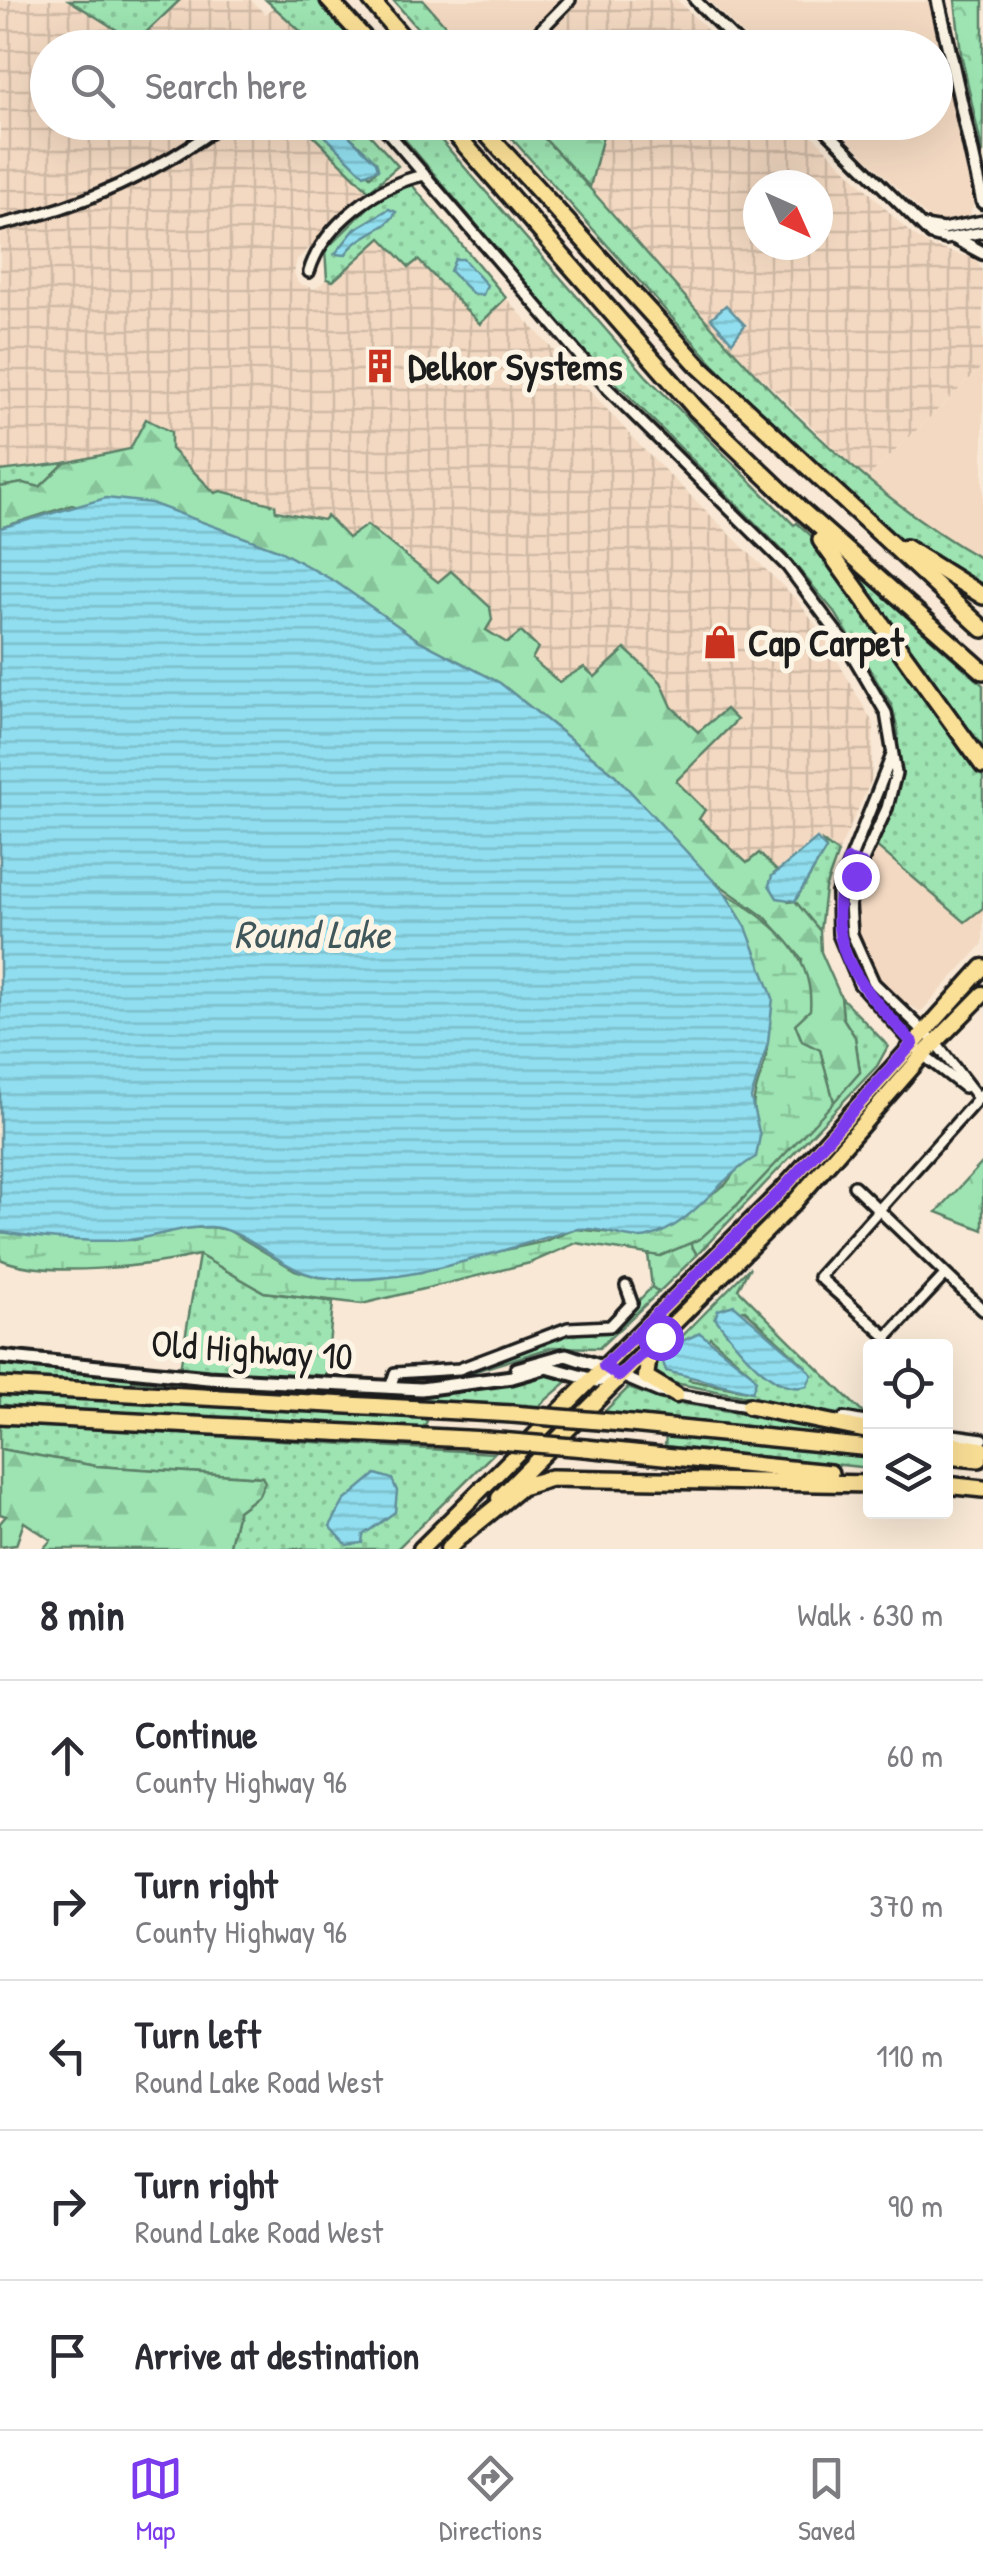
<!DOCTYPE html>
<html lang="en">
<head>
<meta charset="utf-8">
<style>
	body { margin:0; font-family:"Patrick Hand",sans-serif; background:#f2f2f3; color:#2b2b33 }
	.controls { position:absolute; right:30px; bottom:30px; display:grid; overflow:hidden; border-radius:10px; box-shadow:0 10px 40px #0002 }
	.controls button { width:90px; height:90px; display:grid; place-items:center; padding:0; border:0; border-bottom:2px solid #e1e1e2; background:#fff; color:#2b2b33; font:50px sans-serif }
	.compass { position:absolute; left:743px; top:170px; width:90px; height:90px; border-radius:50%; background:#fff; box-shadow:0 10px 40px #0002; rotate:135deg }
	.stop { position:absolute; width:30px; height:30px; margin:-22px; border:8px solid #7c3aed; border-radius:50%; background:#fff }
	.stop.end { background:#7c3aed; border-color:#fff; box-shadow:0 2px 10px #0008 }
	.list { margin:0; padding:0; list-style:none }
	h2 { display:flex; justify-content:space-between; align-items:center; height:130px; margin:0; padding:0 40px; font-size:42px }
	h2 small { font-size:32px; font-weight:400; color:#7c7c81 }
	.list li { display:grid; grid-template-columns:65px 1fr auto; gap:30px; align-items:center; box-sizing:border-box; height:150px; padding:0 40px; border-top:2px solid #e1e1e2 }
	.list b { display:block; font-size:38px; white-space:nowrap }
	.list p { margin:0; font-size:32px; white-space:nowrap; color:#7c7c81 }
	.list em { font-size:32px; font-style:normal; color:#7c7c81 }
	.icon { flex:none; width:55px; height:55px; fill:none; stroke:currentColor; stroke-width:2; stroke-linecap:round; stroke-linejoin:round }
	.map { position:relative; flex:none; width:983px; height:1549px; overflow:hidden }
	.search { position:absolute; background:#fff; box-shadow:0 10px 40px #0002; left:30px; right:30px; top:30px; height:110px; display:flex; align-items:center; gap:25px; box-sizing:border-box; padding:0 35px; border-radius:55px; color:#7c7c81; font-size:38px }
	.sheet { height:880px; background:#fff }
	nav { display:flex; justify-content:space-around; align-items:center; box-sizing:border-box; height:140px; border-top:2px solid #e1e1e2; background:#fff; font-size:28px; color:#7c7c81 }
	nav a { display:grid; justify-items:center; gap:5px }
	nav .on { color:#7c3aed }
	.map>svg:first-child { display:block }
	.built { fill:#f3d9c2 }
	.industrial { fill:url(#industrial-grid); fill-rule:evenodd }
	.grass { fill:url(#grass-dots); stroke:#5c8067; stroke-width:2.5; fill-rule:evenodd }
	.forest { fill:url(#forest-firs); stroke:#5c8067; stroke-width:2.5 }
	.wetland { fill:url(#wetland-marsh); stroke:#5c8067; stroke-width:2.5 }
	.park { fill:url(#park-crowns); stroke:#5c8067; stroke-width:2.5 }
	.water { fill:url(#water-rules); stroke:#62909b; stroke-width:2.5 }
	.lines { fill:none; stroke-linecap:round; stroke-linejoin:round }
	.minor-casing { stroke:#1c1c1c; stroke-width:16 }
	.tertiary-casing { stroke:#1c1c1c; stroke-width:19 }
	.primary-casing { stroke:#1c1c1c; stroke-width:21 }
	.motorway-casing { stroke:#1c1c1c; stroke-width:22 }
	.minor { stroke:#fcf5e5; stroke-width:9 }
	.tertiary { stroke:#fcf5e5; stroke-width:11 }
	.primary { stroke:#fadf96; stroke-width:14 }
	.motorway { stroke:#fadf96; stroke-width:15 }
	.motorway-bridge-casing { stroke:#1c1c1c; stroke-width:22; stroke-linecap:butt }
	.motorway-bridge { stroke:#fadf96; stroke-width:15 }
	.route { stroke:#7c3aed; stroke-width:12 }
	.labels { text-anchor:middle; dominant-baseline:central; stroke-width:10; stroke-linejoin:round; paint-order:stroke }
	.poi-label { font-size:38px; font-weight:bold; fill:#1c1c1c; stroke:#fcf5e5; text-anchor:start }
	.street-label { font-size:38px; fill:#1c1c1c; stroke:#fcf5e5 }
	.water-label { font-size:40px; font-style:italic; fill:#3f565b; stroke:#fcf5e5 }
</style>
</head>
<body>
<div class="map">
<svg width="983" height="1549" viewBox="0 0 983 1549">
	<defs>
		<pattern id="industrial-grid" width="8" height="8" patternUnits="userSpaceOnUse" patternTransform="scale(2.5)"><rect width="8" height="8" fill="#f3d9c2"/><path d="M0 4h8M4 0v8" fill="none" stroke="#d0baa6"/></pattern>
		<pattern id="grass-dots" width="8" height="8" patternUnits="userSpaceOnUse" patternTransform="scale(2.5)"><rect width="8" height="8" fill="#9de4b2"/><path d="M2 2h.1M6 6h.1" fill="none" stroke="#87c398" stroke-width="1.8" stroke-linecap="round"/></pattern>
		<pattern id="forest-firs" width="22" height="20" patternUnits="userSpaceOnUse" patternTransform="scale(2.5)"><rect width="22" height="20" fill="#9de4b2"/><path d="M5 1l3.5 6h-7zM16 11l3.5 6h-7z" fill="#87c398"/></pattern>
		<pattern id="wetland-marsh" width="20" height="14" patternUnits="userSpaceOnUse" patternTransform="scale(2.5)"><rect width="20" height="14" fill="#9de4b2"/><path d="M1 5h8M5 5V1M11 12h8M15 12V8" fill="none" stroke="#87c398"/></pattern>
		<pattern id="park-crowns" width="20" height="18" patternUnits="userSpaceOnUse" patternTransform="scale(2.5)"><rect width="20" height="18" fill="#9de4b2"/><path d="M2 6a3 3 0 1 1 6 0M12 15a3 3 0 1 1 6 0" fill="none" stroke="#87c398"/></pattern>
		<pattern id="water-rules" width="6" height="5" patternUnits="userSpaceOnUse" patternTransform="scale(2.5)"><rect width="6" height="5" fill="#90deef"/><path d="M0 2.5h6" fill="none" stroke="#7cbecc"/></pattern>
	</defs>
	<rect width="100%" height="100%" fill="#f8e8d5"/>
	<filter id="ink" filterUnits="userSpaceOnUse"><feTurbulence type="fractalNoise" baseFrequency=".01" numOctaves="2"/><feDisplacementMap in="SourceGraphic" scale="20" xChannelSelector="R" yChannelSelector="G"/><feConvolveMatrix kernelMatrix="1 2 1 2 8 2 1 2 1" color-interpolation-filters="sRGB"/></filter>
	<g filter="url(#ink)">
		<g class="built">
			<path d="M 423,0 L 562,0 L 515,48 L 464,47 Z"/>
			<path d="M 708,0 L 930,2 L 974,204 L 970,215 L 944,225 L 932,222 L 831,123 L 936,122 L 936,48 L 755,47 Z"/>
			<path d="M 983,366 L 983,560 L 944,538 L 866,479 Z"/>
			<path d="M 875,845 L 965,922 L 983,908 L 983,944 L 921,1012 L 887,991 L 873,974 L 858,940 L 856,898 Z"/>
		</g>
		<g class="industrial">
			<path d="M 0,0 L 69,0 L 136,42 L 180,0 L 251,0 L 265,14 L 275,6 L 308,37 L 298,48 L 48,48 L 48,122 L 214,123 L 119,180 L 57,204 L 0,218 Z"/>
			<path d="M 578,0 L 677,0 L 725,47 L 530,47 Z"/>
			<path d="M 235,123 L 300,123 L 369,191 L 297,260 L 294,273 L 298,283 L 315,289 L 327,279 L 333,280 L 381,238 L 409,267 L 417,260 L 480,324 L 506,298 L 644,450 L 797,600 L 823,635 L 874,725 L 871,781 L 838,853 L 830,844 L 814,839 L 777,871 L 759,853 L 747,864 L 699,818 L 705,810 L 675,781 L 736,720 L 726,709 L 698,732 L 672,707 L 661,682 L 572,675 L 559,682 L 532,659 L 522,633 L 507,643 L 486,630 L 450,572 L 438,583 L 402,549 L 362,525 L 348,538 L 323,520 L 215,493 L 171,449 L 171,432 L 146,420 L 137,441 L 124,452 L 0,471 L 0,230 L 112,196 L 173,165 Z"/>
			<path d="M 614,123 L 800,123 L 910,233 L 930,246 L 976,259 L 983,272 L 983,366 L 866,479 L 701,319 L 590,187 L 603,136 ZM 758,185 L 818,185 L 818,245 L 758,245 Z"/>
		</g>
		<g class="grass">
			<path d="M 69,0 L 180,0 L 136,42 Z"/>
			<path d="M 266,0 L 319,0 L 358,47 L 318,47 Z"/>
			<path d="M 393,0 L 423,0 L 464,47 L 434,47 Z"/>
			<path d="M 300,123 L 312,123 L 370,176 L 378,169 L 376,162 L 336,123 L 359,123 L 398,166 L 369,191 Z"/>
			<path d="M 391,123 L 426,123 L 647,377 L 794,525 L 797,523 L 824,547 L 983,777 L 983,908 L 965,922 L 875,845 L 897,788 L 898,731 L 892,706 L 836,614 L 787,555 L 580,347 Z"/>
			<path d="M 498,123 L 530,123 C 674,274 798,455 983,560 L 983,591 L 905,544 L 735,388 Z"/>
			<path d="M 408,180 L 506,298 L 480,324 L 418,260 L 409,267 L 381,238 L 333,281 L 327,279 L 325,250 L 383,193 Z"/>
			<path d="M 65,463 L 40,487 L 23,483 L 0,487 L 0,471 Z"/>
			<path d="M 861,576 L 983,685 L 983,754 L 859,579 Z"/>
			<path d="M 823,842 L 838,853 L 825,889 L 820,931 L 795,901 L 826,849 Z"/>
			<path d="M 841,997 L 888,1046 L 877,1066 L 697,1255 L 690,1243 L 736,1206 L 860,1072 L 855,1037 L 843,1018 Z"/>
			<path d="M 199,1255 L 264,1292 L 333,1302 L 326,1378 L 180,1369 Z"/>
			<path d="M 750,1267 L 738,1289 L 870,1420 L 658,1380 L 652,1372 L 657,1362 ZM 745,1310 L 806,1367 L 777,1382 L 715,1318 ZM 710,1337 L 751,1373 L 752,1392 L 689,1380 Z"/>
			<path d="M 652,1287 L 659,1292 L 599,1348 L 553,1347 L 469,1373 L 570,1333 L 607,1333 Z"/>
			<path d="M 0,1364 L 210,1384 L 422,1395 L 511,1385 L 549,1374 L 568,1381 L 539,1406 L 512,1406 L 133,1381 L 128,1385 L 0,1378 Z"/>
			<path d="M 628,1388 L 662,1400 L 870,1435 L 870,1439 L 604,1412 Z"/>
			<path d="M 0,1394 L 421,1416 L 427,1421 L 424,1427 L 418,1428 L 0,1406 Z"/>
			<path d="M 0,1423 L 494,1453 L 397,1549 L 229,1549 L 238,1511 L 259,1495 L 262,1477 L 96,1466 L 0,1449 Z"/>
			<path d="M 666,1435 L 870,1456 L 870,1468 L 665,1446 Z"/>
		</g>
		<g class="forest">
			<path d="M 530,123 L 614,123 L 603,136 L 590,187 Z"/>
			<path d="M 146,419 L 171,432 L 171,449 L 215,493 L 221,491 L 275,505 L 276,511 L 323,520 L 327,516 L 348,538 L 367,525 L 438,582 L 451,571 L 490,607 L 492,620 L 486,630 L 507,643 L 521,632 L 538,648 L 532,659 L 559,682 L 584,667 L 595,677 L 625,649 L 661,682 L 672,707 L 698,732 L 726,709 L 737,720 L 676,781 L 705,810 L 699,819 L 747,863 L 759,853 L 777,871 L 772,876 L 789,902 L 795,901 L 820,931 L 821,952 L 841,997 L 843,1018 L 855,1037 L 860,1072 L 834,1102 L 820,1050 L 802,1041 L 795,1024 L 802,959 L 766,918 L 710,878 L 613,773 L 500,683 L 418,640 L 336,583 L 72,505 L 0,528 L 0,487 L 23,483 L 40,487 L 65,463 L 130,449 Z"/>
			<path d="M 690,1243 L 697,1255 L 659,1292 L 652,1287 L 648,1254 L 660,1256 Z"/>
			<path d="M 0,1449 L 96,1466 L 262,1477 L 265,1482 L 259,1495 L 238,1511 L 229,1549 L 43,1549 L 51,1540 L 24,1522 L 16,1545 L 0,1547 L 0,1523 L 6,1516 L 0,1514 Z"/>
		</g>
		<path class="wetland" d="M 725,893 C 770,920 815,953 810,1010 L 795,1024 L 802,1041 L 820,1050 L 834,1102 L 736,1206 L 700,1239 L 660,1256 L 576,1243 L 530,1263 L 362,1304 L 264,1292 L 199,1255 C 152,1266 44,1279 0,1259 L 0,1232 L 134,1240 L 173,1229 L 211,1227 L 228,1230 L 295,1270 L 318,1277 L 371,1279 L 542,1242 L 576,1229 L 649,1237 L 726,1184 L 760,1136 C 741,1092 769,1077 767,1040 C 765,990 751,934 725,893 Z"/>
		<g class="park">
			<path d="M 955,0 L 983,0 L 983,154 L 961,54 Z"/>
			<path d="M 983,1162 L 983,1230 L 937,1212 Z"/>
		</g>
		<g class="water">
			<path d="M 312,123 L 336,123 L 376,162 L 378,169 L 364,175 Z"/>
			<path d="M 389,209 L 396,212 C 387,231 360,232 345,255 L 335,254 L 355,229 Z"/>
			<path d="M 455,259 L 463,259 L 487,285 L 483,295 L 473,294 L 450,271 Z"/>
			<path d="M 726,305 L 745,325 L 732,342 L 711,318 Z"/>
			<path d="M 106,498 L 151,503 L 278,550 L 336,582 L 418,640 L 500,683 L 613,773 L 725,893 L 746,927 L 773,998 L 768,1043 L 751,1098 L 760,1136 L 756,1157 C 718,1178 694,1225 648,1237 C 628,1242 597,1224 573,1230 C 494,1251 403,1289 320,1277 C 281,1271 246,1228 211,1227 C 182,1226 157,1237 129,1240 C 88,1243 41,1238 0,1232 L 0,528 Z"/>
			<path d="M 817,839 L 826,849 L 795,901 L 777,898 L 769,885 L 772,876 Z"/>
			<path d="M 734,1305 L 806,1367 L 812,1375 L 807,1386 C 773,1397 733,1341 715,1318 L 718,1310 Z"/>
			<path d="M 700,1333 L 751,1373 L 756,1381 L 752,1392 L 666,1371 L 663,1362 L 680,1342 Z"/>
			<path d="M 376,1474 L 392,1479 L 397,1491 L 395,1512 L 363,1535 L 362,1543 L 347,1545 L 330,1526 L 344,1501 Z"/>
		</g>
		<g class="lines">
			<g class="minor-casing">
				<g id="minor">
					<path d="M 695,0 L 743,48"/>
					<path d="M 305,48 L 307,48"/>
					<path d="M 523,48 L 570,0"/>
					<path d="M 379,122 L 609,390 L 787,566 L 847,646 L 886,713 L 896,773 L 887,808 L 856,876 L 850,904 L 852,934 L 874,983 L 935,1042 L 978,1098"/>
					<path d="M 818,122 L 931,235 L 946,239 L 983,232"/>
					<path d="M 0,225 C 81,207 158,172 225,122"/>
					<path d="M 925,226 L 943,229 L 983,221"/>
					<path d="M 309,272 C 323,225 377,185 424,175"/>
					<path d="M 892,755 L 837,893 L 838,934 L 859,984 L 923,1055 L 964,1087"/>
					<path d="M 854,1186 L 983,1310"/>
					<path d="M 944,1276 L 887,1337 L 819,1277 L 983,1093"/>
					<path d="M 619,1375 L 659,1392 L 754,1407"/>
					<path d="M 390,1388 L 395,1373 L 459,1369 L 568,1328 L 610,1326 L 632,1303 L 626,1286"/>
					<path d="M 844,1418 L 870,1423"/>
					<path d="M 946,1434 L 983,1439"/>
				</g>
			</g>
			<g class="tertiary-casing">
				<g id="tertiary">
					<path d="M 938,0 L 983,202"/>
					<path d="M 955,238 L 983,253"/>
					<path d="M 0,1357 L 208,1378 L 421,1389 L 512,1377 L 547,1367 L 597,1381 L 619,1375"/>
					<path d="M 517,1369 L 566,1355 L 608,1369"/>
				</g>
			</g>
			<g class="primary-casing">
				<g id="primary">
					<path d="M 650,1349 L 646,1377 L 676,1395"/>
					<path d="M 499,1498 L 792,1205 L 923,1055 L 983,994"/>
					<path d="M 421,1549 L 783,1189 L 983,967"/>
					<path d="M 448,1549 L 466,1531"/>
				</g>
			</g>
			<g class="motorway-casing">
				<g id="motorway">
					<path d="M 329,0 L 373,48"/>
					<path d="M 371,0 L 411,48"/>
					<path d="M 445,122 L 696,409 L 801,510 L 983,671"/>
					<path d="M 476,122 L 698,365 L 983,629"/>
					<path d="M 821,540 L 983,765"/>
					<path d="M 906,548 L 983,596"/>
					<path d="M 0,1386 L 512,1414"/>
					<path d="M 749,1406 L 870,1431"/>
					<path d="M 0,1415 L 486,1440"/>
					<path d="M 611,1422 L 870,1448"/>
					<path d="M 946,1444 L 983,1450"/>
					<path d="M 585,1448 L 830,1473"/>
					<path d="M 946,1456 L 979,1459"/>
					<path d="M 946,1485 L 983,1489"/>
					<path d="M 461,1536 L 521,1487 L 551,1478 L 870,1484"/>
				</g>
			</g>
			<use href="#minor" class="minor"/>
			<use href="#tertiary" class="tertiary"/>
			<use href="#primary" class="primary"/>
			<use href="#motorway" class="motorway"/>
			<g class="motorway-bridge-casing">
				<g id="motorway-bridge">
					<path d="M 512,1414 L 611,1422"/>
					<path d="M 486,1440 L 585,1448"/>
				</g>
			</g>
			<use href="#motorway-bridge" class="motorway-bridge"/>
		</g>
	</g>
	<g class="lines" filter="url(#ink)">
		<path class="route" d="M 660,1337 L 619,1376 L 604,1366 L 783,1189 L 913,1043 C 856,981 820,948 848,860 L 862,864 L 856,876"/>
	</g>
	<defs>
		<g id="building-bare" transform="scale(2.7)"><path d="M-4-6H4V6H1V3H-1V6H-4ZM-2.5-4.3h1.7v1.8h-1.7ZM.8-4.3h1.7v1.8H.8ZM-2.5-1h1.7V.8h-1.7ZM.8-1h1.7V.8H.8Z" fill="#c8321e" stroke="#fcf5e5" stroke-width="2.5" paint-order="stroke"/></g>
		<g id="shop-bare" transform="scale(2.7)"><path d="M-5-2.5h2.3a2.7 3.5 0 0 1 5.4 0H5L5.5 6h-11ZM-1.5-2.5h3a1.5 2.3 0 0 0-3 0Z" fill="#c8321e" stroke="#fcf5e5" stroke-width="2.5" paint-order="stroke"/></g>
	</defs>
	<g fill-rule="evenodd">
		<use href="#building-bare" x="380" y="366"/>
		<use href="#shop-bare" x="720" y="642"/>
	</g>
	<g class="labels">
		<g class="poi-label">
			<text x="408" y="366">Delkor Systems</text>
			<text x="748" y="642">Cap Carpet</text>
		</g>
		<g class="street-label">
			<text transform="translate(252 1349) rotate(4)">Old Highway 10</text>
		</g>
		<g class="water-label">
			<text x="312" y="933">Round Lake</text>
		</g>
	</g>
</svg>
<div class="controls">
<button><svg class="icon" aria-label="locate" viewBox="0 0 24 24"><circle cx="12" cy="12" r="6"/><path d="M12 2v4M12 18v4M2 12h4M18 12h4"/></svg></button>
<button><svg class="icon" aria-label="layers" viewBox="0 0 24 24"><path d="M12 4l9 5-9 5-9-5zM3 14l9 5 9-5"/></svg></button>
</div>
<svg class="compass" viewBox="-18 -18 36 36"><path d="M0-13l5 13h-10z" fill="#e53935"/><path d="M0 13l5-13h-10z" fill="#7c7c81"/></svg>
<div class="stop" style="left:660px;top:1337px"></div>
<div class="stop end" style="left:856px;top:876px"></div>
<div class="search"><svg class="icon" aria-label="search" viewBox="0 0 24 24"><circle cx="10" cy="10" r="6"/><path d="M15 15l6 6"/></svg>Search here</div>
</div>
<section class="sheet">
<h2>8 min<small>Walk · 630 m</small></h2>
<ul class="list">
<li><svg class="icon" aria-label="ahead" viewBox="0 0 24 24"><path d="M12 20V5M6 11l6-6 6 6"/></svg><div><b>Continue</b><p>County Highway 96</p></div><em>60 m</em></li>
<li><svg class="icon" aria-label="right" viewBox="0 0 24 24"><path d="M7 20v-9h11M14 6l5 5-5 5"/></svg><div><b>Turn right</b><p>County Highway 96</p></div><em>370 m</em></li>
<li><svg class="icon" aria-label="left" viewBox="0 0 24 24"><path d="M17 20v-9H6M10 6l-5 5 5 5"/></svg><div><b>Turn left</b><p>Round Lake Road West</p></div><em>110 m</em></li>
<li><svg class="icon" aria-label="right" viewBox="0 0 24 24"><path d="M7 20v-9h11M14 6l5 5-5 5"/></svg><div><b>Turn right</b><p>Round Lake Road West</p></div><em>90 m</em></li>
<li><svg class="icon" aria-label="arrive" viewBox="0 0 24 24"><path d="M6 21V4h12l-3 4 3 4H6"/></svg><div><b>Arrive at destination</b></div></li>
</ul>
</section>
<nav>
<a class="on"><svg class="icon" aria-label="map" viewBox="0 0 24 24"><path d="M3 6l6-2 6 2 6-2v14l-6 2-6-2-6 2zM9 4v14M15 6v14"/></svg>Map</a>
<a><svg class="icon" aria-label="directions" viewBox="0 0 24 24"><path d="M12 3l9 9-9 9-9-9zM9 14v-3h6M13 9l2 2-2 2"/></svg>Directions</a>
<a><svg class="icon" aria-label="saved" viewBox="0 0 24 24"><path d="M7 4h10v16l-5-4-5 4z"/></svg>Saved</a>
</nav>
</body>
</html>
